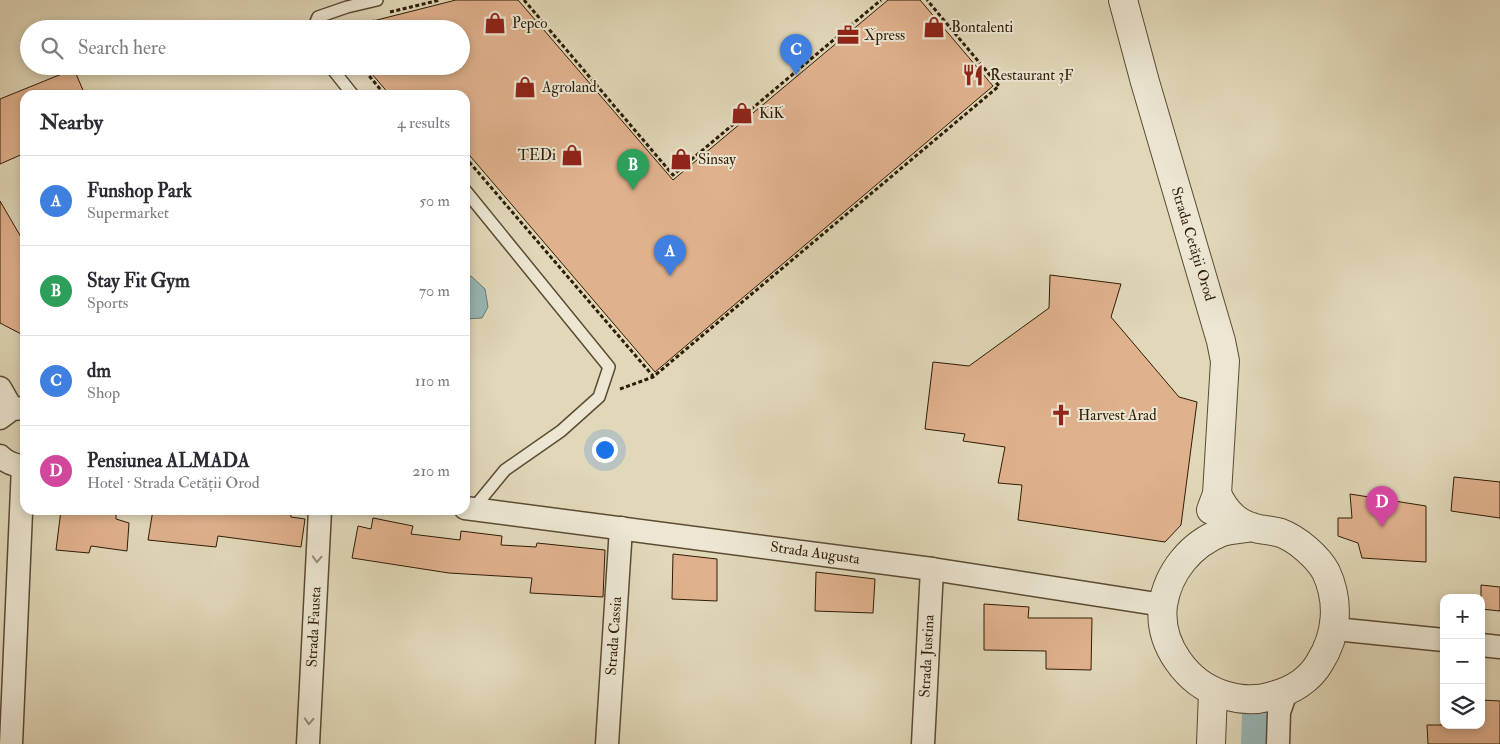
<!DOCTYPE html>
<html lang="en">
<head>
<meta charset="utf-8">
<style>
	body { margin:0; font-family:"IM FELL Double Pica",serif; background:#f7f7f7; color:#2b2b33 }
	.controls { position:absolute; right:15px; bottom:15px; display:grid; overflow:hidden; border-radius:10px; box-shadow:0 2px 8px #0003 }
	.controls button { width:45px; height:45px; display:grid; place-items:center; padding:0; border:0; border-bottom:1px solid #e1e1e2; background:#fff; color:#2b2b33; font:25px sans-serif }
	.you { position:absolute; left:604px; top:449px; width:18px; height:18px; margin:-12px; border:4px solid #fff; border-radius:50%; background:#1a73e8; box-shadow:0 0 0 8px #1a73e833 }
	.badge { display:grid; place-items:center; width:32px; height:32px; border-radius:50%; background:#ea580c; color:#fff; font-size:16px; font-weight:700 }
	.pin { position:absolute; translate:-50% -41px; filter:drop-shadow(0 1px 2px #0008) }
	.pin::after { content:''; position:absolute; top:26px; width:18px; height:15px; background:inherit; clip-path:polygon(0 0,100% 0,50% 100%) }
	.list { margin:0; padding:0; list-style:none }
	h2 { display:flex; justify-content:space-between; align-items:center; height:65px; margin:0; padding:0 20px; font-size:21px }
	h2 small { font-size:16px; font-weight:400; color:#7c7c81 }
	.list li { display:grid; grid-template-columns:32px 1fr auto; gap:15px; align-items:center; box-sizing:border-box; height:90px; padding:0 20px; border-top:1px solid #e1e1e2 }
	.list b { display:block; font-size:19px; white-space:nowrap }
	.list p { margin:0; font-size:16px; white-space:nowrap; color:#7c7c81 }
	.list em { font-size:16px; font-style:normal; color:#7c7c81 }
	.icon { flex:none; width:28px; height:28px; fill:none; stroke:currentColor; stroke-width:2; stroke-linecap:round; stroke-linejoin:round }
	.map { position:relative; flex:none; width:1500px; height:744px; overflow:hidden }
	.search { position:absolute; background:#fff; box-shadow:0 2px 8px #0003; left:20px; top:20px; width:450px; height:55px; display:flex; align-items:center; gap:12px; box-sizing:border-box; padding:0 18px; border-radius:28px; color:#7c7c81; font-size:19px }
	.panel { position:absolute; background:#fff; box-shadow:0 2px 8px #0003; left:20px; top:90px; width:450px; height:425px; border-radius:15px }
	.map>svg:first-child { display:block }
	.water { fill:#97b8b8; stroke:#6d7a71 }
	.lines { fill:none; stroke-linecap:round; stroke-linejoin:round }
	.canal { stroke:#97b8b8; stroke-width:26 }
	.building { fill:#e0b18d; stroke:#2e1c06 }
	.service-casing { stroke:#5b4b33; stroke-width:14 }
	.minor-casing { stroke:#5b4b33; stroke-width:25 }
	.tertiary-casing { stroke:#5b4b33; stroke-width:30 }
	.path { stroke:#2e1c06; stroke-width:3; stroke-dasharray:4 2.5; stroke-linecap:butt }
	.service { stroke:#ece6d2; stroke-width:11 }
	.minor { stroke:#ece6d2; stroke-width:22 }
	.tertiary { stroke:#ece6d2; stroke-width:28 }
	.oneway { stroke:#968b76 }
	.labels { text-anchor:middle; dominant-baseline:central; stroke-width:4; stroke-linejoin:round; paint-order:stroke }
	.poi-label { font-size:15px; fill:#2e1c06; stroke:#ece6d2; text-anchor:start }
	.street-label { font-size:15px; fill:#2e1c06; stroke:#ece6d2 }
</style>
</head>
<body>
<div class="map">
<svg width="1500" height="744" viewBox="0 0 1500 744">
	<rect width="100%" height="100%" fill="#e1d8b9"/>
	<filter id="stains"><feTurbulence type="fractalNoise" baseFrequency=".004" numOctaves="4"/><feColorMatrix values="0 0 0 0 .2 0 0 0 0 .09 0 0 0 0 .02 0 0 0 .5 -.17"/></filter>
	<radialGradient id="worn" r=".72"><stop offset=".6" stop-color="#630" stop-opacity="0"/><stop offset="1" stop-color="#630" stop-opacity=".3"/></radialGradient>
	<path class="water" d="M 471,276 L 485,289 L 488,307 L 482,318 L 465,319 L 465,277 Z"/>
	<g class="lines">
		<path class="canal" d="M 1254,744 L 1255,714"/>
	</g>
	<g class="building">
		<path d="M 456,0 L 518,0 L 673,180 L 888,0 L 920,0 L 993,86 L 655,372 L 465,150 L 465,95 L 390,95 L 365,66 L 461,66 L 461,29 L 370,29 L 369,22 Z"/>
		<path d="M 74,69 L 85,95 L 25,95 L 25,153 L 0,164 L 0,99 Z"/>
		<path d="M 0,201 L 25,244 L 25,336 L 0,323 Z"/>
		<path d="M 1050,275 L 1121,284 L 1111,317 L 1179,397 L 1197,402 L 1181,525 L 1165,542 L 1018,520 L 1022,485 L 998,483 L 1005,447 L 963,441 L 965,434 L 925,429 L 933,362 L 969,366 L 1049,308 Z"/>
		<path d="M 1454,477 L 1500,482 L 1500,518 L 1451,511 Z"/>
		<path d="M 1350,494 L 1426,506 L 1426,562 L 1362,558 L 1358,543 L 1338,536 L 1338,518 L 1352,518 Z"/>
		<path d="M 61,510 L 116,510 L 116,519 L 129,523 L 127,551 L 91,546 L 89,553 L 56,550 Z"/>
		<path d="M 153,510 L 290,510 L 291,517 L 305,519 L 301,547 L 218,536 L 216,547 L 148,540 Z"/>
		<path d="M 373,518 L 413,526 L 411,534 L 460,540 L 461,531 L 502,536 L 501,545 L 536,547 L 537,543 L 605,550 L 603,597 L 530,593 L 532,578 L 449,573 L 352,558 L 358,526 L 371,529 Z"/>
		<path d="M 673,554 L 717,559 L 717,601 L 672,599 Z"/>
		<path d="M 816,572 L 875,579 L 873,613 L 815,611 Z"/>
		<path d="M 1481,585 L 1500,587 L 1500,611 L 1481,609 Z"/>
		<path d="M 984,604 L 1029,607 L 1028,618 L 1092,618 L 1091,670 L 1046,669 L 1046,651 L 984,650 Z"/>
		<path d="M 1481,700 L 1500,701 L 1500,744 L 1428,744 L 1427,725 L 1481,725 Z"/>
	</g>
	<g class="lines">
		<g class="service-casing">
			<g id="service">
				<path d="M 313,29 L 318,17 L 347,7 L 377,0"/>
				<path d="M 330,66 L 353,95"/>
				<path d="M 465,190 L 609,367 L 599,397 L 561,431 L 505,470 L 473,509"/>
			</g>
		</g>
		<g class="minor-casing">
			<g id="minor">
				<path d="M 0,388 L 12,409"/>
				<path d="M 0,418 L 12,409 L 25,408"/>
				<path d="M 0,456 C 7,463 15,466 25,466"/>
				<path d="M 465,508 L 932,569 L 1163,605"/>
				<path d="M 1335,629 L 1444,640"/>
				<path d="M 1481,645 L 1500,647"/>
				<path d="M 11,744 L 23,466"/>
				<path d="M 308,744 L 320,510"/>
				<path d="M 607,744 L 621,528"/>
				<path d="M 923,744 L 932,569"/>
				<path d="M 1278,744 L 1279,712 L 1286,692"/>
			</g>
		</g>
		<g class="tertiary-casing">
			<g id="tertiary">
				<path d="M 1123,0 L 1145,82 L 1221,341 L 1225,361 L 1217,494 L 1211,510"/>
				<path d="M 1217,494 C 1226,513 1238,525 1259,529 C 1266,530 1274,531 1281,533 C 1297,539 1318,557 1326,572 C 1340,602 1337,635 1320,662 C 1310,680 1291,691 1272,696 C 1256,701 1240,700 1224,695 C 1187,684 1158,644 1163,605 C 1168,572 1191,544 1222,532 C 1231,529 1243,529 1252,527"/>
				<path d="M 1211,744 L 1213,692"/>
			</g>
		</g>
		<g class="path">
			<path d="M 524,0 L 673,175 L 881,0"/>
			<path d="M 390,12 L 440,0"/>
			<path d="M 364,29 L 374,20"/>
			<path d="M 361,66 L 385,95"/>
			<path d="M 465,157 L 653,376"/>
			<path d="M 620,389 L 653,377 L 999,86 L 927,0"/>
		</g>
		<use href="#service" class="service"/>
		<use href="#minor" class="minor"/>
		<use href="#tertiary" class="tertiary"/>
	</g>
	<defs><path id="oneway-chevron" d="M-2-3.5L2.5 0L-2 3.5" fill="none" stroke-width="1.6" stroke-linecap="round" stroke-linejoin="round" transform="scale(1.25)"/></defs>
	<g class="oneway">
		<use href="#oneway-chevron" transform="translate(317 559) rotate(93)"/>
		<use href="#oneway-chevron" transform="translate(309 721) rotate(93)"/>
	</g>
	<defs>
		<g id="shop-bare" transform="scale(1.725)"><path d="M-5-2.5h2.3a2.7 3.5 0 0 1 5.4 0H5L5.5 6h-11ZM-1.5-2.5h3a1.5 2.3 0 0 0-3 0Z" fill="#8f2418" stroke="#ece6d2" stroke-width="2.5" paint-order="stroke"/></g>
		<g id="office-bare" transform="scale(1.725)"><path d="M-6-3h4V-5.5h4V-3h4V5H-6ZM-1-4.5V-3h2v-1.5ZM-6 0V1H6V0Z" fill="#8f2418" stroke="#ece6d2" stroke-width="2.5" paint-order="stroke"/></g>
		<g id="restaurant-bare" transform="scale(1.725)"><path d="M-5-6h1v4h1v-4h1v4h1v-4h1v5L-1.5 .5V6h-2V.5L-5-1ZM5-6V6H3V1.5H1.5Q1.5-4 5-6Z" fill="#8f2418" stroke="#ece6d2" stroke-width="2.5" paint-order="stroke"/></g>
		<g id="church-bare" transform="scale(1.725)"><path d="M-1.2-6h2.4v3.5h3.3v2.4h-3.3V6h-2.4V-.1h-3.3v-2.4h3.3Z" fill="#8f2418" stroke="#ece6d2" stroke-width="2.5" paint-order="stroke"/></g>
	</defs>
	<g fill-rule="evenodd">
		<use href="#shop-bare" x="495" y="23"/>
		<use href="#shop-bare" x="934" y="27"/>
		<use href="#office-bare" x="848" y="35"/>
		<use href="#restaurant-bare" x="973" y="75"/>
		<use href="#shop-bare" x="525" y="87"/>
		<use href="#shop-bare" x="742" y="113"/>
		<use href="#shop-bare" x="572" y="155"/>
		<use href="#shop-bare" x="681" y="159"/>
		<use href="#church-bare" x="1061" y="415"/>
	</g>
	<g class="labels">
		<g class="poi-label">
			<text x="512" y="23">Pepco</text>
			<text x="951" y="27">Bontalenti</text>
			<text x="864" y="35">Xpress</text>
			<text x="990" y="75">Restaurant 3F</text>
			<text x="542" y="87">Agroland</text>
			<text x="759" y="113">KiK</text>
			<text x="556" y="155" text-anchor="end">TEDi</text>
			<text x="698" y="159">Sinsay</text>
			<text x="1078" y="415">Harvest Arad</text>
		</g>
		<g class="street-label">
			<text transform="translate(1193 244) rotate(73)">Strada Cetății Orod</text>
			<text transform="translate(815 553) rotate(8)">Strada Augusta</text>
			<text transform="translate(314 627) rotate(-87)">Strada Fausta</text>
			<text transform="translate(614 636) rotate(-86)">Strada Cassia</text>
			<text transform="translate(927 656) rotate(-87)">Strada Justina</text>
		</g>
	</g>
	<rect width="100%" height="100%" filter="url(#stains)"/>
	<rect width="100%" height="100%" fill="url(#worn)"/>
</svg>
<div class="controls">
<button>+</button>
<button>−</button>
<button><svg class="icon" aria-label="layers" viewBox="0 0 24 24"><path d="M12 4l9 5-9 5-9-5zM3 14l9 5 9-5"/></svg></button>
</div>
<div class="you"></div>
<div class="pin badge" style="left:670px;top:276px;background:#3f7fe0">A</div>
<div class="pin badge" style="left:633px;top:190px;background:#2e9e5b">B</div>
<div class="pin badge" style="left:796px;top:75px;background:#3f7fe0">C</div>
<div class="pin badge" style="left:1382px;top:527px;background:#d1479c">D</div>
<div class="search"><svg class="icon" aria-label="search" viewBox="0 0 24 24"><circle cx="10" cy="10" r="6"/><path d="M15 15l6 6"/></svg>Search here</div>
<section class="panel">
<h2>Nearby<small>4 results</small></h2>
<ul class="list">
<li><span class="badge" style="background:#3f7fe0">A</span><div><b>Funshop Park</b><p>Supermarket</p></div><em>50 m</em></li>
<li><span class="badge" style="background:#2e9e5b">B</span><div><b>Stay Fit Gym</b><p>Sports</p></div><em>70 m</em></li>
<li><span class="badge" style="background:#3f7fe0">C</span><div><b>dm</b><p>Shop</p></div><em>110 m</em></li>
<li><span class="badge" style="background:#d1479c">D</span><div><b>Pensiunea ALMADA</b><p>Hotel · Strada Cetății Orod</p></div><em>210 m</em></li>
</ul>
</section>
</div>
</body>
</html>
